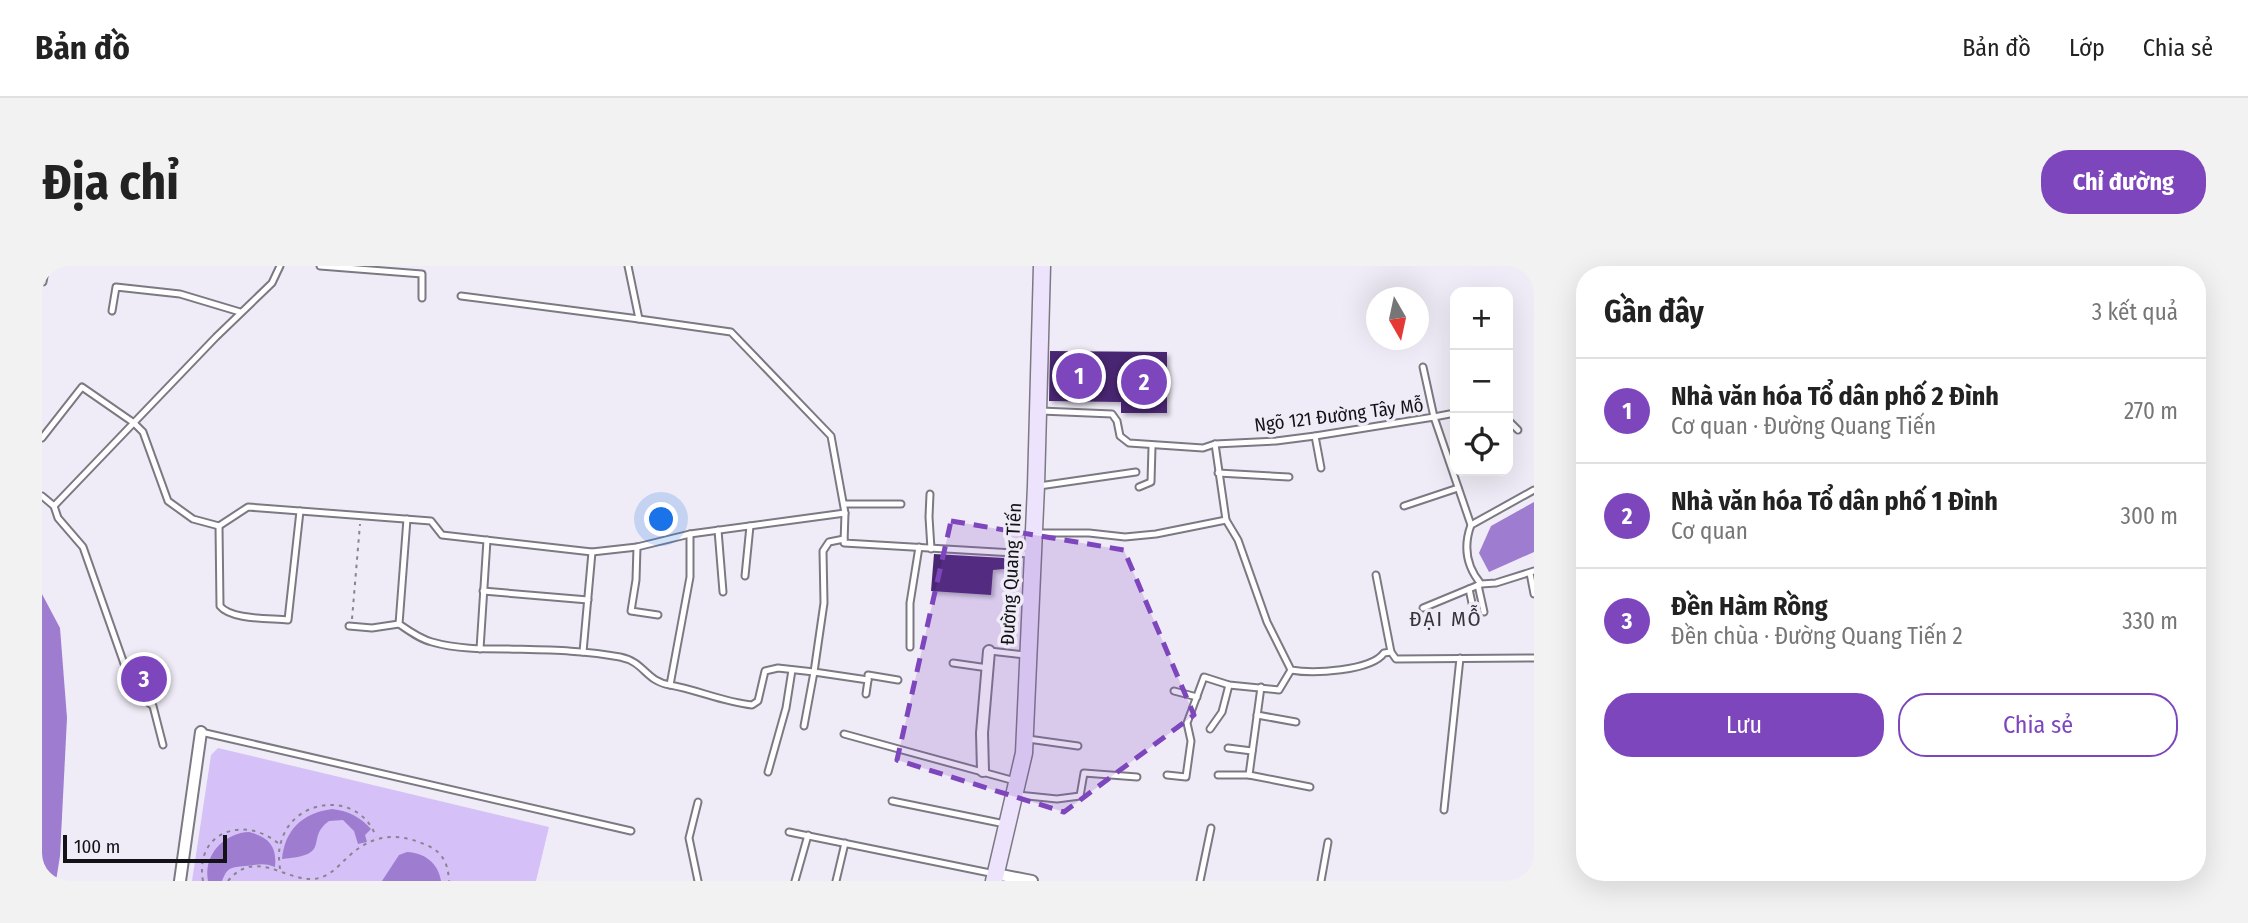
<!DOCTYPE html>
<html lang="vi">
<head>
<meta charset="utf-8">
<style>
	body { margin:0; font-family:"Fira Sans Condensed",sans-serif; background:#f2f2f2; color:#222 }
	.controls { position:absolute; right:21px; top:21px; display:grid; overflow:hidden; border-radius:14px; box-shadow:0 7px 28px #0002 }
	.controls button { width:63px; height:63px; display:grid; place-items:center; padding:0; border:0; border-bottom:2px solid #e0e0e0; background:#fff; color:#222; font:35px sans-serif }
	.compass { position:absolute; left:1324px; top:21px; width:63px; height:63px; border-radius:50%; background:#fff; box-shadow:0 7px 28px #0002; rotate:171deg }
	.scale { position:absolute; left:21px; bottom:18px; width:164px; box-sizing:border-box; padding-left:7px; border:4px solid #131216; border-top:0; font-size:19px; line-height:24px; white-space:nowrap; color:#131216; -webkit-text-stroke:5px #f0ecf7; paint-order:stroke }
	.you { position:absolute; left:620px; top:254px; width:24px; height:24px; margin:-18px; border:5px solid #fff; border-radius:50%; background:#1a73e8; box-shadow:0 0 0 10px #1a73e833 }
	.badge { display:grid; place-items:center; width:46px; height:46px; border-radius:50%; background:#7d46bd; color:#fff; font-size:23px; font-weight:700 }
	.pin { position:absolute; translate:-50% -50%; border:4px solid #fff; box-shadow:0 2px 7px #0006 }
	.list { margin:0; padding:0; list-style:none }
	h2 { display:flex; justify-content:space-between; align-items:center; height:91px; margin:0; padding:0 28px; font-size:30px }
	h2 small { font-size:23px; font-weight:400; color:#767676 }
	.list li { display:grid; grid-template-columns:46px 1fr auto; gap:21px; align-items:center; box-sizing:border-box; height:105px; padding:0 28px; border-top:2px solid #e0e0e0 }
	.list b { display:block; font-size:26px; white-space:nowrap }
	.list p { margin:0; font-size:23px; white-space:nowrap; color:#767676 }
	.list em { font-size:23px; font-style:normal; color:#767676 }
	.actions { display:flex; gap:14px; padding:21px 28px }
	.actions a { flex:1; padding:16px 0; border:2px solid #7d46bd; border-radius:28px; text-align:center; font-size:24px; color:#7d46bd }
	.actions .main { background:#7d46bd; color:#fff }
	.icon { flex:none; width:38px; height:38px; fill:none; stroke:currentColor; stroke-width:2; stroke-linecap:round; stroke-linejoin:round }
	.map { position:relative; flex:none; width:1492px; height:615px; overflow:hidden; border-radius:28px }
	header { display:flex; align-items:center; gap:42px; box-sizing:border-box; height:98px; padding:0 35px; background:#fff; border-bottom:2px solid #e0e0e0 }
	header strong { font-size:33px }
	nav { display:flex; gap:38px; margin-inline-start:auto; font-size:24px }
	.intro { display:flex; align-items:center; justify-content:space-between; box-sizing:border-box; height:168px; padding:0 42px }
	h1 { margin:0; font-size:49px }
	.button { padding:18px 32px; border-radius:28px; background:#7d46bd; color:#fff; font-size:24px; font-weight:700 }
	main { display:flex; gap:42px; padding:0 42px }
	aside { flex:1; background:#fff; border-radius:28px; box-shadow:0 7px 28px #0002 }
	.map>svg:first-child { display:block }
	.green { fill:#d5c1f7 }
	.water { fill:#9e7cd0 }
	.building { fill:#492672; filter:url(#shadow) }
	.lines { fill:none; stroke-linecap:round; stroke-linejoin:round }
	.lane-casing { stroke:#7c7983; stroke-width:9 }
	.street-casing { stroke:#7c7983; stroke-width:14 }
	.secondary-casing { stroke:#7c7983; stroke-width:19 }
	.path { stroke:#88858d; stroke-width:2; stroke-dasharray:3.5 5; stroke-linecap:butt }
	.lane { stroke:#fff; stroke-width:5 }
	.street { stroke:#fff; stroke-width:10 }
	.secondary { stroke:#ede3fc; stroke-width:16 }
	.marked { fill:#7d46bd; fill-opacity:0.2; stroke:#7d46bd; stroke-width:5; stroke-dasharray:14 9; stroke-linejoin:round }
	.labels { text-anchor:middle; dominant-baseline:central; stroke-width:7; stroke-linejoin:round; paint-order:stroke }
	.street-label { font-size:19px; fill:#131216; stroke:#f0ecf7 }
	.neighbourhood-label { font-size:21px; letter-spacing:2px; fill:#36333b; stroke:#f0ecf7 }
</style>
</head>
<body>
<header>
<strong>Bản đồ</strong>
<nav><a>Bản đồ</a><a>Lớp</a><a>Chia sẻ</a></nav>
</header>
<div class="intro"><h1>Địa chỉ</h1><a class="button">Chỉ đường</a></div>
<main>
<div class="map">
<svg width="1492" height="615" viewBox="0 0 1492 615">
	<defs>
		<filter id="shadow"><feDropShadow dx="3" dy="3" stdDeviation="2" flood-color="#0004"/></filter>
	</defs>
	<rect width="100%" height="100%" fill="#f0ecf7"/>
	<path class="green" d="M 176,482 L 507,561 L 494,615 L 150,615 L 169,489 Z"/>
	<g class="water">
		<path d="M 1492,236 L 1492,286 L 1447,306 L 1437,287 L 1449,260 Z"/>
		<path d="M 0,328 L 18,362 L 25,452 L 18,590 L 14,615 L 0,615 Z"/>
		<path d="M 290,543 C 307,545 318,551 329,563 L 323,569 L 325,576 L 316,578 L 312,565 L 301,554 L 287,555 C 262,573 292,589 240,593 C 243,563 261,547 290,543 Z"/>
		<path d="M 207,566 C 227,571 235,580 233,601 C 221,596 215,599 203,600 C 189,602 186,600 180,615 L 166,615 C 161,589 182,567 207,566 Z"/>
		<path d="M 365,586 C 383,587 396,597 399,615 L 340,615 L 357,589 Z"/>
	</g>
	<g class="building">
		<path d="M 1008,85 L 1125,86 L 1125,147 L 1079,147 L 1079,136 L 1007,135 Z"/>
		<path d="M 892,288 L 962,292 L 962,303 L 951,304 L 949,329 L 889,325 Z"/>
		<path d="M 96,403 L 112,416 L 107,422 L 93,412 Z"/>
	</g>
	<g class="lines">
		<g class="lane-casing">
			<g id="lane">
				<path d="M 278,0 L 380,8 L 380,32"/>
				<path d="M 586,0 L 597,53 L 689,66 L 789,170 L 803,247"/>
				<path d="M 1,16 L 4,0"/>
				<path d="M 419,30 L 597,53"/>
				<path d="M 70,45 L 74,21 L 138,28 L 198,46"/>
				<path d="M 1381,101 L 1392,151 L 1413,147"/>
				<path d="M 999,145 L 1070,148 L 1075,155 L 1078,170 L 1087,177 L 1161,182 L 1173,178 L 1234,175 L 1273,170 L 1392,151 L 1429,259 C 1421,281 1424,300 1439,318 L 1454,317 L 1492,305"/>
				<path d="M 1466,154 L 1476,164"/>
				<path d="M 1273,170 L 1279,202"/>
				<path d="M 0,172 L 40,121 L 92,157 L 101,166 L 126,235 L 151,253 L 177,260 L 206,241 L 389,255 L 400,269 L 550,286 L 595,281 L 648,268 L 803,247 L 802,277 L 988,288"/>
				<path d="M 1173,178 L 1184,254 L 1196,274 L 1225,356 L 1249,404 C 1271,408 1329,405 1342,387 L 1349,386 L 1354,393 L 1492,392"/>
				<path d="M 1176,207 L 1247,211"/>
				<path d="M 997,220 L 1094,206"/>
				<path d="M 1097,221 L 1109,216 L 1110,181"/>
				<path d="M 888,228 L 887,251 L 889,283"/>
				<path d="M 0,230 L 12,240 L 174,71 L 230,17 L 238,0"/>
				<path d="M 802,238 L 859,238"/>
				<path d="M 12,240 L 16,252 L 41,281 L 92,426 L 111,440 L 121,479"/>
				<path d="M 1362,240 L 1416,222"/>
				<path d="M 365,253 L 357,358 C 367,365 378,373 390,376 C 414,383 440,383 465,383 C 502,384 541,384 578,391 C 603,396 603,415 628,419 L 648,311 L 648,268"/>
				<path d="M 1429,259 L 1492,224"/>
				<path d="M 177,260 L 178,340 C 189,354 228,352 246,354 L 258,245"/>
				<path d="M 676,264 L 681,326"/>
				<path d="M 993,267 L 1047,267 L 1083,271 L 1114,268 L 1184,254"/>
				<path d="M 595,281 L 594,314 L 589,345 L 616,349"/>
				<path d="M 1488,307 L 1492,328"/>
				<path d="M 1334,309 L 1349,386"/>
				<path d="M 703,310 L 708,260"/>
				<path d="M 1436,319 L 1442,346"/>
				<path d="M 1427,323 L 1433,351"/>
				<path d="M 441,325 L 546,334"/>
				<path d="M 1381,342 L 1439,318"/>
				<path d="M 307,360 L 330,362 L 357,358"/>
				<path d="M 868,381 L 868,337 L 877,281"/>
				<path d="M 438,383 L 445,274"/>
				<path d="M 948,385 L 983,389"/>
				<path d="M 541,386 L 550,286"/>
				<path d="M 911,397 L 946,402"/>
				<path d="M 826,414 L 826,409 L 856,414"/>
				<path d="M 628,419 C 656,424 681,436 710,439 L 716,435 L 723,405 L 736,402 L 772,406 L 782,337 L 781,285 L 787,276 L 802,273"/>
				<path d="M 1132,425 L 1155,431"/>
				<path d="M 1215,449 L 1254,456"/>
				<path d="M 762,460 L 772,406 L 826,414 L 824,428"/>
				<path d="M 1168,463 L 1180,446 L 1187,419"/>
				<path d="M 159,466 L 589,565"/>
				<path d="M 802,468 L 973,515"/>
				<path d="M 986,473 L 1036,480"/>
				<path d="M 1186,482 L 1210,485"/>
				<path d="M 726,506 L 744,442 L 750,404"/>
				<path d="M 1125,509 L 1144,511 L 1149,475 L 1145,457 L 1162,411 L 1187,419 L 1237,424 L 1249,404"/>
				<path d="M 1176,509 L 1207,509 L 1268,521"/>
				<path d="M 1207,509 L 1219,421"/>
				<path d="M 976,529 L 1015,533 L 1038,530 L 1042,507 L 1095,511"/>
				<path d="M 850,535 L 963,558"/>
				<path d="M 1402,544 L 1418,392"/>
				<path d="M 747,566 L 953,608"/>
				<path d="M 656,615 L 647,572 L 656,536"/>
				<path d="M 753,615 L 766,569"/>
				<path d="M 794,615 L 803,577"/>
				<path d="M 1158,615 L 1169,562"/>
				<path d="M 1279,615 L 1286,576"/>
			</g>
		</g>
		<g class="street-casing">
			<g id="street">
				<path d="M 941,505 L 940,467 L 947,385"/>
				<path d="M 954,608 L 990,615"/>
				<path d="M 138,615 L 159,466"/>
			</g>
		</g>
		<g class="secondary-casing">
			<path id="secondary" d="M 952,615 L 982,487 L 994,220 L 1000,0"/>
		</g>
		<g class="path">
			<path d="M 310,353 L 318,258"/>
			<path d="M 238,603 C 237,594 236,585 239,576 C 252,530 318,525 334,571"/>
			<path d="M 161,615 C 152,565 203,549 237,578"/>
			<path d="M 186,615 C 213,582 243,615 272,613 C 288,611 296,600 307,590 C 330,569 354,566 382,578 C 400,585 406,596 407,615"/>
		</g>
		<use href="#lane" class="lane"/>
		<use href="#street" class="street"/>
		<use href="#secondary" class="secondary"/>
	</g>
	<path class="marked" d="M 909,255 L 1082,284 L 1152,449 L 1022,546 L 855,494 Z"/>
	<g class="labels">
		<g class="street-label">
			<text transform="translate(1297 149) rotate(-7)">Ngõ 121 Đường Tây Mỗ</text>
			<text transform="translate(969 308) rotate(-87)">Đường Quang Tiến</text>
		</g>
		<g class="neighbourhood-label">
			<text x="1404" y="353">ĐẠI MỖ</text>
		</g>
	</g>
</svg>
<div class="controls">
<button>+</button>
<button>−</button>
<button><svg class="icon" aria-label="locate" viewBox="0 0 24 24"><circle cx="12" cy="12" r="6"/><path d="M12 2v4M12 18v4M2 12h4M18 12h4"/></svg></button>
</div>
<svg class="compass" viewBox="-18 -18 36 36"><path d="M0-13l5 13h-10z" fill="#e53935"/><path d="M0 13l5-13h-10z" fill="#767676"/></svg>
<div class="scale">100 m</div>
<div class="you"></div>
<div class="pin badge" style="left:1037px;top:110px">1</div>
<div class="pin badge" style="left:1102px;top:116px">2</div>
<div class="pin badge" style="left:102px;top:413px">3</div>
</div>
<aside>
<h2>Gần đây<small>3 kết quả</small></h2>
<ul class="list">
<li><span class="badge">1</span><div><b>Nhà văn hóa Tổ dân phố 2 Đình</b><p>Cơ quan · Đường Quang Tiến</p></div><em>270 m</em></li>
<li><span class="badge">2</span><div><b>Nhà văn hóa Tổ dân phố 1 Đình</b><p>Cơ quan</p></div><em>300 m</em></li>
<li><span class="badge">3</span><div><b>Đền Hàm Rồng</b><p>Đền chùa · Đường Quang Tiến 2</p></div><em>330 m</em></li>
</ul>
<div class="actions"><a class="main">Lưu</a><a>Chia sẻ</a></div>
</aside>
</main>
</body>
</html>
